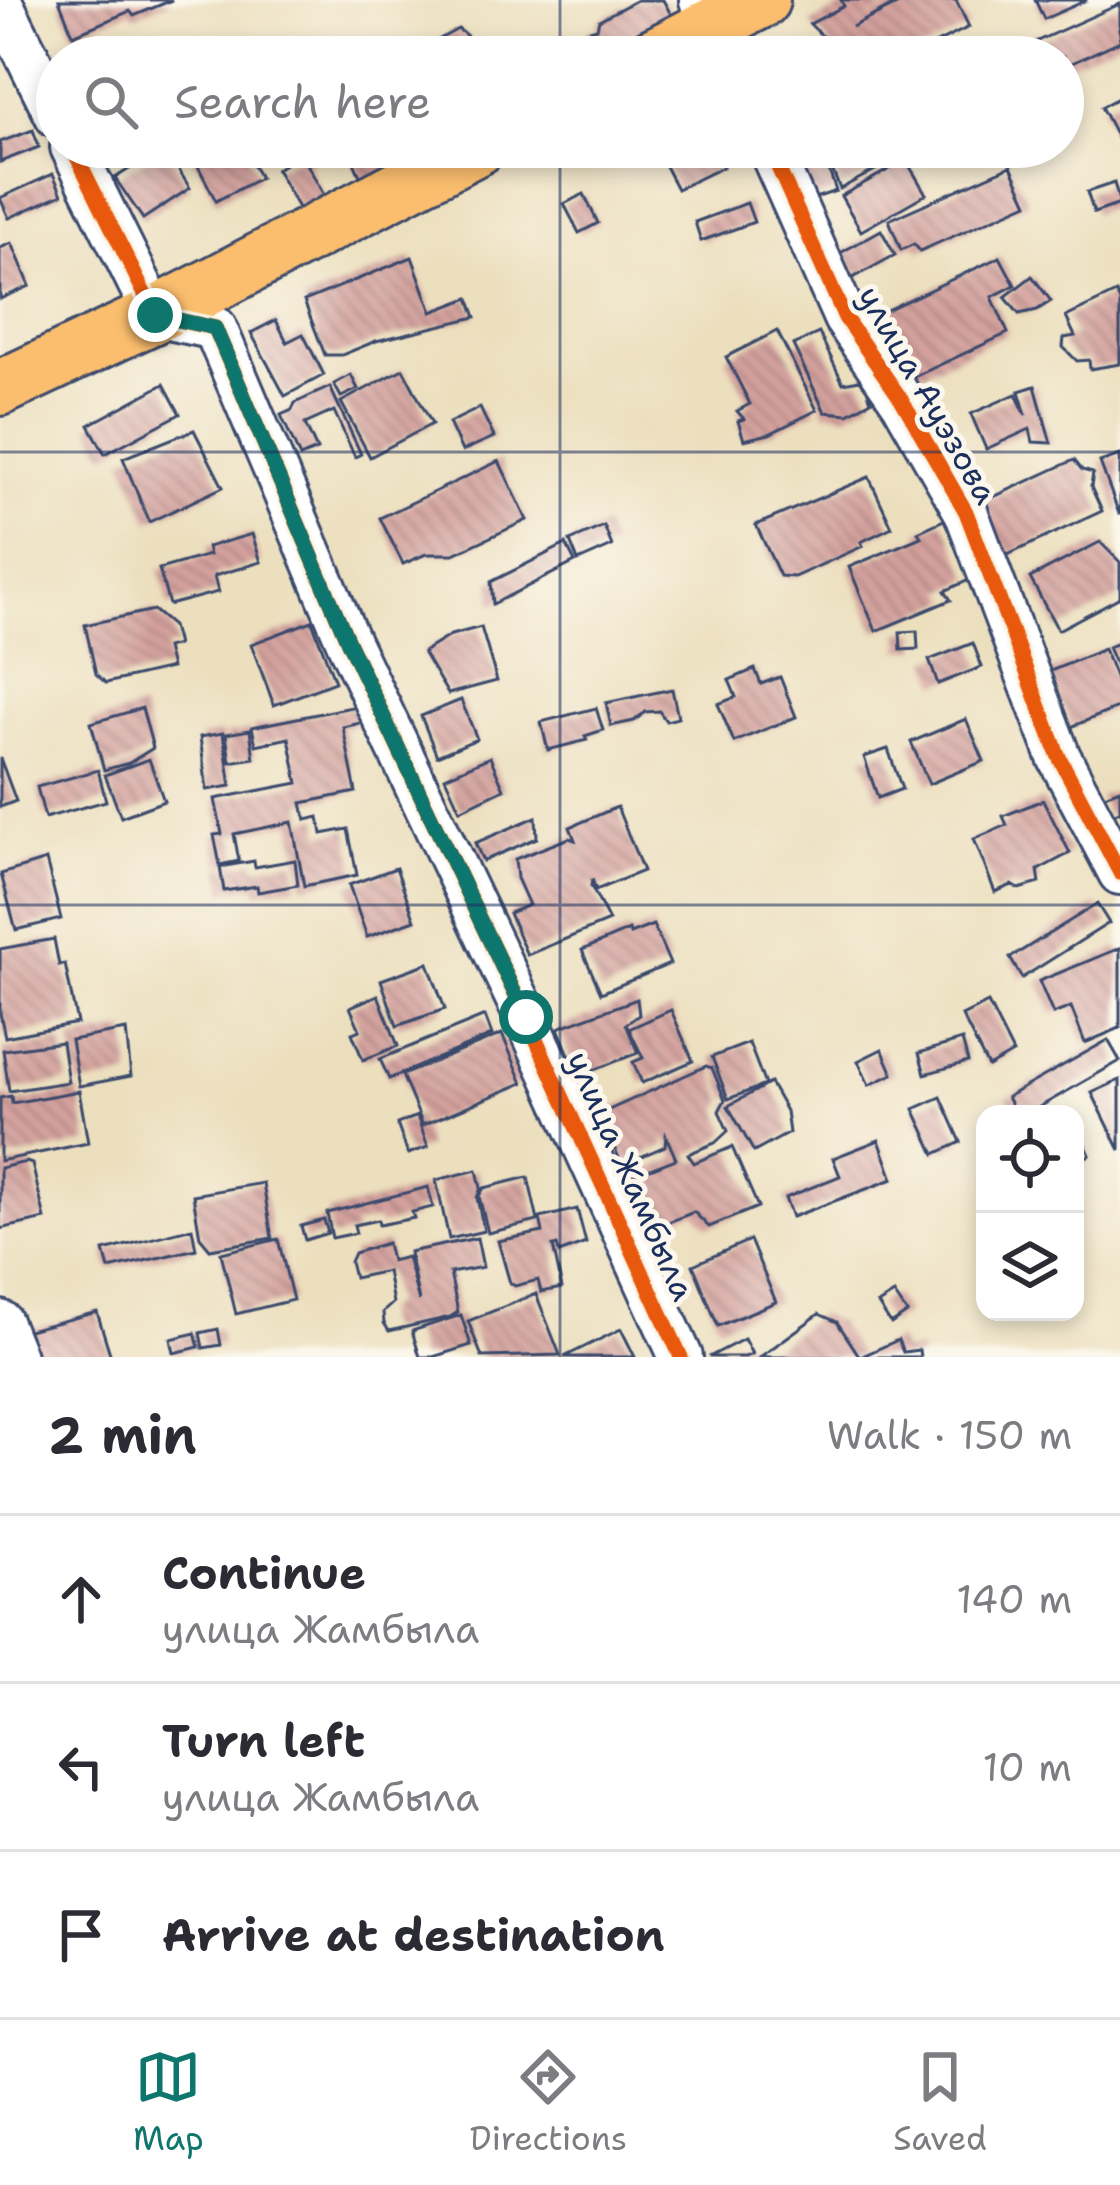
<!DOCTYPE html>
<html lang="en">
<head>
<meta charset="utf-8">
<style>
	body { margin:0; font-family:"Shantell Sans",sans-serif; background:#f7f7f7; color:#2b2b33 }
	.controls { position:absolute; right:36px; bottom:36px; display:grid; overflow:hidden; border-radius:24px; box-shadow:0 6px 18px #0003 }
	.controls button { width:108px; height:108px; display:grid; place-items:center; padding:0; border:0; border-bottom:3px solid #e1e1e2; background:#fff; color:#2b2b33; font:60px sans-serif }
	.stop { position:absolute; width:36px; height:36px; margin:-27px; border:9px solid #0f766e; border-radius:50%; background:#fff }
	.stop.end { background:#0f766e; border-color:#fff; box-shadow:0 3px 12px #0008 }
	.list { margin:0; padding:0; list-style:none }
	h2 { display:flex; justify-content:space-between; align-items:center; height:156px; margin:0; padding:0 48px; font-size:51px }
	h2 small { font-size:39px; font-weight:400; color:#7c7c81 }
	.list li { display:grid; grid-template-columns:78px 1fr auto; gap:36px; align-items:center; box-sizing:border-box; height:168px; padding:0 48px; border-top:3px solid #e1e1e2 }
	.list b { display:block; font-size:45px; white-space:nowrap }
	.list p { margin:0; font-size:39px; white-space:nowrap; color:#7c7c81 }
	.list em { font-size:39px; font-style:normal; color:#7c7c81 }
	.icon { flex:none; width:66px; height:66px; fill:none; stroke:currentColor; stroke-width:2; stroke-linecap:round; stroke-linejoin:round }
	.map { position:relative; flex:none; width:1120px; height:1357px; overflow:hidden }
	.search { position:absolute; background:#fff; box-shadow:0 6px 18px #0003; left:36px; right:36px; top:36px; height:132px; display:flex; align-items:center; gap:30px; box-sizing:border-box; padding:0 42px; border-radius:66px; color:#7c7c81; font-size:45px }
	.sheet { height:660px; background:#fff }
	nav { display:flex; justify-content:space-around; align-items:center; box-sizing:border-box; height:168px; border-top:3px solid #e1e1e2; background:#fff; font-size:33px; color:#7c7c81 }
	nav a { display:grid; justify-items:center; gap:6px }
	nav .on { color:#0f766e }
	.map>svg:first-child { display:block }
	.building { fill:url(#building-back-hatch) }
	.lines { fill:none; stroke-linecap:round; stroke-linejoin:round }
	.minor-casing { stroke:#3a496c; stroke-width:48 }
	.major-casing { stroke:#3a496c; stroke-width:60 }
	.minor { stroke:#fff; stroke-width:42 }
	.major { stroke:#fbbe6e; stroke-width:54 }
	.cycleway-casing { stroke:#fbf7ec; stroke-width:22 }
	.cycleway { stroke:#e8590c; stroke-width:15 }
	.route { stroke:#0f766e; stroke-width:15 }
	.grid { fill:none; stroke:#1b2f5e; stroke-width:3; stroke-opacity:0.55 }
	.labels { text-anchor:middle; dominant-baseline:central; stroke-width:10; stroke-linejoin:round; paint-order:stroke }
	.street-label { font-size:33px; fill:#1b2f5e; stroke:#fbf7ec }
</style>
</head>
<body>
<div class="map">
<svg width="1120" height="1357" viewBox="0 0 1120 1357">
	<defs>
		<pattern id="building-back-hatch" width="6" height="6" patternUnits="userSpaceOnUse" patternTransform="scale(3)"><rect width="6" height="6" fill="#d4a19d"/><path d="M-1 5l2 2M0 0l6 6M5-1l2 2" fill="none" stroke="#ab8483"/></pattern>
	</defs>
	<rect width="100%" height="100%" fill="#fbf7ec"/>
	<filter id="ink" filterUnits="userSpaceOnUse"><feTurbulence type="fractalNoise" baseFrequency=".00833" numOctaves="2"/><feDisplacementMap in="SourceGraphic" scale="24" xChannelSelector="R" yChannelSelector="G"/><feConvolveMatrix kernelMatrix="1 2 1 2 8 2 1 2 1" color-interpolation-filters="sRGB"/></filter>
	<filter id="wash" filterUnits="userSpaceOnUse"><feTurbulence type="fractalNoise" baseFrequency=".004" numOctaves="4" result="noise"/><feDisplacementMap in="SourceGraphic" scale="48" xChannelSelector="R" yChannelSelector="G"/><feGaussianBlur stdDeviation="2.7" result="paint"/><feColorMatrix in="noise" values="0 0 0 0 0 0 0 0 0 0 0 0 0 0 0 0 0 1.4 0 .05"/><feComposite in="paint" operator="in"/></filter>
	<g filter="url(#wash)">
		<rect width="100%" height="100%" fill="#ecdfbe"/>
		<g id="blocks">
			<g class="building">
				<path d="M 59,0 L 172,0 L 134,16 L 130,11 L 73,35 Z"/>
				<path d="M 637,0 L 663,0 L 673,18 L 618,46 L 601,45 L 592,52 L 586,31 L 597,28 L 599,20 Z"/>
				<path d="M 841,0 L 902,0 L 852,27 L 907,0 L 956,0 L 969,27 L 908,57 L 832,57 L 826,40 L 810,24 L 844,6 Z"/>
				<path d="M 1035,0 L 1087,0 L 1044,19 Z"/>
				<path d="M 1120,4 L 1120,41 L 1063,67 L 1063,57 L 1039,57 L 1033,43 Z"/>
				<path d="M 458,29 L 466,35 L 478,57 L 407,57 Z"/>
				<path d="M 1120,97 L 1120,143 L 1101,107 Z"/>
				<path d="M 33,130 L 39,147 L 0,162 L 0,142 Z"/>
				<path d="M 164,147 L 190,188 L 143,219 L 115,178 Z"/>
				<path d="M 188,147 L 243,147 L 260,178 L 216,201 Z"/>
				<path d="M 300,147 L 344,147 L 307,164 L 327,201 L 302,215 L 276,169 L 303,154 Z"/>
				<path d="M 347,147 L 385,147 L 397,172 L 365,187 Z"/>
				<path d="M 655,147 L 716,147 L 723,167 L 677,189 Z"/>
				<path d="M 788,147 L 821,147 L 836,191 L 806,201 Z"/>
				<path d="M 847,147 L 918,147 L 840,189 L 826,155 Z"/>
				<path d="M 906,160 L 926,194 L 861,231 L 841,196 Z"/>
				<path d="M 1011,166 L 1028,203 L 920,251 L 914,244 L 901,250 L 889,220 Z"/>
				<path d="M 53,174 L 62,194 L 9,218 L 0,198 Z"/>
				<path d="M 1114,183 L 1120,204 L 1094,213 L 1087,192 Z"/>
				<path d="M 584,194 L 598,223 L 579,233 L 564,204 Z"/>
				<path d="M 747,203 L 754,222 L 701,241 L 695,222 Z"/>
				<path d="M 881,230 L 895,255 L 849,280 L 835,256 Z"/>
				<path d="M 12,243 L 30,286 L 0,299 L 0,248 Z"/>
				<path d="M 412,257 L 432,312 L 469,298 L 476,317 L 376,341 L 342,355 L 325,355 L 304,301 Z"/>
				<path d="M 1000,257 L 1015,285 L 992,297 L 1008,333 L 903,382 L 874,316 Z"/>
				<path d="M 1032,276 L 1051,301 L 1037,310 L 1019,314 L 1005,297 Z"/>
				<path d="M 1116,293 L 1120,301 L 1120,364 L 1090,369 L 1089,360 L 1077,361 L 1063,347 L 1064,338 L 1075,336 L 1066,317 Z"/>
				<path d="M 276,320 L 287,342 L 303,334 L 324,375 L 285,396 L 251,333 Z"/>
				<path d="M 777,331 L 817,410 L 769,434 L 744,440 L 738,421 L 744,419 L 737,411 L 750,404 L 726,357 Z"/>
				<path d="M 819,333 L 843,383 L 860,380 L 867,389 L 871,401 L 848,414 L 825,412 L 793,345 Z"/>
				<path d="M 403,369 L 432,424 L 370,457 L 341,402 Z"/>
				<path d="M 351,375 L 358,389 L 341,397 L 334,384 Z"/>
				<path d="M 164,384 L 180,414 L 105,454 L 89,425 Z"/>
				<path d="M 1035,386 L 1051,443 L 1033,442 L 1030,429 L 986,449 L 971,414 L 1016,394 L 1026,415 L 1019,391 Z"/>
				<path d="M 330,387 L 361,454 L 355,457 L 334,411 L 305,424 L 317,450 L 300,457 L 281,415 L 292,410 L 295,403 Z"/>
				<path d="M 480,408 L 494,437 L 462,451 L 449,423 Z"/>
				<path d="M 194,430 L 223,487 L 149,522 L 123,458 Z"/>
				<path d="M 1120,455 L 1120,514 L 1119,514 L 1100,462 Z"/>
				<path d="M 1074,460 L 1082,470 L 1093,473 L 1091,487 L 1102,511 L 1001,558 L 976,505 Z"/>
				<path d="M 499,461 L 527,520 L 454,554 L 426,554 L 403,564 L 380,518 Z"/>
				<path d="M 869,477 L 892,527 L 861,542 L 863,546 L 794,577 L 780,576 L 756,525 Z"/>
				<path d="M 944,520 L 971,579 L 945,591 L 951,600 L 876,631 L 849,567 L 921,537 L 918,532 Z"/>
				<path d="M 604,526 L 612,546 L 578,561 L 570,541 Z"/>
				<path d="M 252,534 L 261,562 L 214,576 L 218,592 L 169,605 L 159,569 L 209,555 L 207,547 Z"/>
				<path d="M 1100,542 L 1120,562 L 1120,597 L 1058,630 L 1030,578 Z"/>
				<path d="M 566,544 L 575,562 L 493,604 L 491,582 Z"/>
				<path d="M 153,610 L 172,626 L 177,645 L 166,648 L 171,668 L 106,683 L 96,674 L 85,625 Z"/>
				<path d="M 312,621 L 335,682 L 274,705 L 251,644 Z"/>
				<path d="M 481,627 L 497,681 L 448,694 L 423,652 L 451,635 Z"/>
				<path d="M 917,631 L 918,649 L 901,650 L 900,632 Z"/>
				<path d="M 1120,642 L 1120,675 L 1108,647 Z"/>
				<path d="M 973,643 L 982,667 L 938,684 L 929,660 Z"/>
				<path d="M 1104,649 L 1120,689 L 1120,707 L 1071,727 L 1048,672 Z"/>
				<path d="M 755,669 L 761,684 L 780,677 L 796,717 L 734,742 L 718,704 L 736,697 L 729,680 Z"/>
				<path d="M 672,689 L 678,718 L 666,721 L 659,711 L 645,712 L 634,721 L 611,726 L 606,703 Z"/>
				<path d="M 461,700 L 477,739 L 437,756 L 421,716 Z"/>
				<path d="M 362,705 L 365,722 L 343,727 L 356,792 L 302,803 L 306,820 L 319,817 L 322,834 L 348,829 L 357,875 L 304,886 L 292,822 L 234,834 L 239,861 L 220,865 L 214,835 L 222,834 L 215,799 L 298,783 L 289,738 L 256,745 L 252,727 Z"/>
				<path d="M 142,708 L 153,748 L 129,763 L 104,770 L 91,723 Z"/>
				<path d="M 596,708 L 603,730 L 585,736 L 587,740 L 548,750 L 541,722 Z"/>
				<path d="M 966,719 L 984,761 L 929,784 L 911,742 Z"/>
				<path d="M 250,730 L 254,758 L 230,762 L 226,734 Z"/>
				<path d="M 223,733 L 231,786 L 207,790 L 200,737 Z"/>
				<path d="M 888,749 L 902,789 L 878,798 L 864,757 Z"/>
				<path d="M 490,757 L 504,789 L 460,810 L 445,777 Z"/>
				<path d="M 0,758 L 16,801 L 0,807 Z"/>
				<path d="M 149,759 L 164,801 L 121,817 L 105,775 Z"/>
				<path d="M 98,770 L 106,801 L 45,818 L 37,787 Z"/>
				<path d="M 1120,789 L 1120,811 L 1107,816 L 1099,797 Z"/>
				<path d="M 1043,800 L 1070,853 L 1038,870 L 1040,883 L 1019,889 L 1012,885 L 995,892 L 974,839 L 1007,825 L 1003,816 Z"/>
				<path d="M 617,807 L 643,871 L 596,890 L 592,879 L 591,886 L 609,921 L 527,955 L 509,913 L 529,905 L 517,878 L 515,859 L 569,838 L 575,840 L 570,827 Z"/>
				<path d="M 536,817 L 537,838 L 483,861 L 475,843 Z"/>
				<path d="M 46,860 L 61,919 L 16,930 L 1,874 Z"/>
				<path d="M 295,860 L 298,885 L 258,892 L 257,886 L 224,891 L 220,867 L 254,861 L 255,867 Z"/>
				<path d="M 396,868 L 415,920 L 367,937 L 349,885 Z"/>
				<path d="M 1097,904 L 1109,923 L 1022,978 L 1010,958 Z"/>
				<path d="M 653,925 L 670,964 L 601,993 L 582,950 L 629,930 L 630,934 Z"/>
				<path d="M 54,939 L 59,965 L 65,964 L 77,1023 L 5,1037 L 0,1013 L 0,949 Z"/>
				<path d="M 1120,948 L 1120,1028 L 1085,1043 L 1071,1007 L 1053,1014 L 1039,981 Z"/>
				<path d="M 428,963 L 445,1009 L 397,1026 L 381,980 Z"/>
				<path d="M 378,995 L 398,1046 L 363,1060 L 352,1033 L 360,1030 L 350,1007 Z"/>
				<path d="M 637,999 L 639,1015 L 626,1024 L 638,1053 L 578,1076 L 558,1028 Z"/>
				<path d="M 988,1003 L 1013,1053 L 988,1067 L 962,1016 Z"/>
				<path d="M 671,1010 L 693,1061 L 642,1083 L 633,1062 L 643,1058 L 629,1029 Z"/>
				<path d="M 485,1016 L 492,1035 L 389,1079 L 380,1059 Z"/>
				<path d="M 126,1030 L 131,1076 L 79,1086 L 71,1040 Z"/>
				<path d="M 502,1034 L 523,1083 L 423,1125 L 402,1075 Z"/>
				<path d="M 962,1040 L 968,1062 L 925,1074 L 919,1053 Z"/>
				<path d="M 1108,1040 L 1120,1061 L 1027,1114 L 1016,1114 L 1007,1097 Z"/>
				<path d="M 62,1042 L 68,1082 L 9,1091 L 3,1050 Z"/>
				<path d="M 749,1043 L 765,1085 L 728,1099 L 712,1057 Z"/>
				<path d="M 882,1049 L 893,1074 L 869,1085 L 858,1061 Z"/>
				<path d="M 706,1066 L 712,1068 L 725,1100 L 719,1111 L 728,1131 L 715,1143 L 688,1154 L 694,1163 L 732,1147 L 758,1207 L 709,1227 L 694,1212 L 648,1230 L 627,1178 L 676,1159 L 666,1136 L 665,1146 L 622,1165 L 600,1114 Z"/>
				<path d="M 1120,1080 L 1120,1150 L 1092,1093 Z"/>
				<path d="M 770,1083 L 786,1111 L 789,1133 L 754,1152 L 728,1106 Z"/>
				<path d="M 79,1091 L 88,1143 L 0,1161 L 0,1098 L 11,1096 L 12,1103 Z"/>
				<path d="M 941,1097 L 961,1142 L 935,1154 L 914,1109 Z"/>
				<path d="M 417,1116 L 428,1147 L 408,1154 L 397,1124 Z"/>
				<path d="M 1075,1122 L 1090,1155 L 1075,1162 Z"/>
				<path d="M 879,1140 L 893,1179 L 792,1217 L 785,1198 L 840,1176 L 833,1158 Z"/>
				<path d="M 26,1162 L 32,1164 L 45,1219 L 0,1229 L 0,1168 Z"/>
				<path d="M 477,1170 L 481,1188 L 477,1198 L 484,1231 L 449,1239 L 436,1180 Z"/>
				<path d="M 528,1177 L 538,1221 L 488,1233 L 479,1196 L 484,1188 Z"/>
				<path d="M 263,1183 L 272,1238 L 210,1249 L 200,1237 L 193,1195 Z"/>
				<path d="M 428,1187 L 433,1207 L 412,1212 L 414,1218 L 379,1225 L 378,1220 L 354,1225 L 356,1233 L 332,1238 L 327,1213 Z"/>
				<path d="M 577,1209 L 586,1243 L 559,1253 L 557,1245 L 553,1246 L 562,1288 L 541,1292 L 538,1280 L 515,1286 L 510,1283 L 498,1241 L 543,1232 L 540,1218 Z"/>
				<path d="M 324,1220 L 328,1233 L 305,1240 L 301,1226 Z"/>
				<path d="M 192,1228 L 196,1249 L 109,1269 L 104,1251 Z"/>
				<path d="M 477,1238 L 483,1267 L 450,1273 L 458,1312 L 450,1317 L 389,1331 L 384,1323 L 383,1312 L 393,1303 L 387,1271 L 354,1278 L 350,1262 L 354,1253 L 387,1243 L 391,1261 L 407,1257 L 419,1301 L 409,1252 Z"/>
				<path d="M 278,1239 L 293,1300 L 236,1314 L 221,1253 Z"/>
				<path d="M 750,1240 L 776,1302 L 718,1326 L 693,1265 Z"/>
				<path d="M 536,1294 L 560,1355 L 482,1357 L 468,1321 Z"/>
				<path d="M 894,1294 L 907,1313 L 891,1324 L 878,1304 Z"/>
				<path d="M 97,1312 L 111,1357 L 32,1357 L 24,1331 Z"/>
				<path d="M 819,1314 L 837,1322 L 860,1357 L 898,1340 L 903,1352 L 919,1350 L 920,1357 L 760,1357 Z"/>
				<path d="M 461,1315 L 471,1345 L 433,1357 L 420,1357 L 412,1331 Z"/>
				<path d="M 218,1329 L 221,1345 L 203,1348 L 200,1333 Z"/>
				<path d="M 621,1329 L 635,1357 L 564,1357 Z"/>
				<path d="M 195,1333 L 199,1347 L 174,1353 L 171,1339 Z"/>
				<path d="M 744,1339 L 752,1354 L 745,1357 L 709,1357 Z"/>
			</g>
		</g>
	</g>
	<g filter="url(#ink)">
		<use href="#blocks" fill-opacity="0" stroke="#3a496c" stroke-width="3"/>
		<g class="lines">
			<g class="minor-casing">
				<g id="minor">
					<path d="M 701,0 L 730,57"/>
					<path d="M 0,1 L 57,116"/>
					<path d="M 72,147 L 155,315 L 215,328 L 349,644 L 526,1017 L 681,1357"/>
					<path d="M 769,147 L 845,318 L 903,402 L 966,512 L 1059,757 L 1120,873"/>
					<path d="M 0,1322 L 14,1357"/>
				</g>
			</g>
			<g class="major-casing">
				<g id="major">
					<path d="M 651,57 L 762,0"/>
					<path d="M 0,388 L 155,315 L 478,147"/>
				</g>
			</g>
			<use href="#minor" class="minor"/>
			<use href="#major" class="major"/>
			<g class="cycleway-casing">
				<g id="cycleway">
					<path d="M 72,147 L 155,315 L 215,328 L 349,644 L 526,1017 L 681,1357"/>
					<path d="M 769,147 L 845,318 L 903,402 L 966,512 L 1059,757 L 1120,873"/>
				</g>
			</g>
			<use href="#cycleway" class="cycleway"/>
		</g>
	</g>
	<g class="lines" filter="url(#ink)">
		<path class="route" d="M 155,315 L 215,328 L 349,644 L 526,1017"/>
	</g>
	<path class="grid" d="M 560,0 L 560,57M 560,147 L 560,1357M 0,452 L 1120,452M 0,905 L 1120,905"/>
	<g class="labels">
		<g class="street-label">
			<text transform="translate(928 395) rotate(60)">улица Ауэзова</text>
			<text transform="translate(631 1176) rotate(66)">улица Жамбыла</text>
		</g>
	</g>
</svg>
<div class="controls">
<button><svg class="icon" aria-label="locate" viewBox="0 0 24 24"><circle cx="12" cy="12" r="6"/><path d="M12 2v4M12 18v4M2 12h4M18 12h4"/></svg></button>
<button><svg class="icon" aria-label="layers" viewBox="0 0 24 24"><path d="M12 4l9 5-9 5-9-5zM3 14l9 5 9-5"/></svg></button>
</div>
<div class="stop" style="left:526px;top:1017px"></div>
<div class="stop end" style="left:155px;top:315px"></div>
<div class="search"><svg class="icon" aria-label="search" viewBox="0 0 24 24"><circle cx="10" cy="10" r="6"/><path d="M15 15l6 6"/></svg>Search here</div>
</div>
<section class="sheet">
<h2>2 min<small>Walk · 150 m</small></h2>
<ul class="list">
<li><svg class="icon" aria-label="ahead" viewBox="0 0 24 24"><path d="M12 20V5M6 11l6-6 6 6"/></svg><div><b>Continue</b><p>улица Жамбыла</p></div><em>140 m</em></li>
<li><svg class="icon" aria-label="left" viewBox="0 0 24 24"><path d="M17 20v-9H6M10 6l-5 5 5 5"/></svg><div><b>Turn left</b><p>улица Жамбыла</p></div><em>10 m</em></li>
<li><svg class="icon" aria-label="arrive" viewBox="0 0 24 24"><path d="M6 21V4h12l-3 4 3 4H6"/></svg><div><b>Arrive at destination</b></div></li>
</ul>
</section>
<nav>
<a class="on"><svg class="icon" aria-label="map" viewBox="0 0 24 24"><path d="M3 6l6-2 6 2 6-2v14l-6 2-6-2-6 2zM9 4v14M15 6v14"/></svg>Map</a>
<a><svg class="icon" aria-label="directions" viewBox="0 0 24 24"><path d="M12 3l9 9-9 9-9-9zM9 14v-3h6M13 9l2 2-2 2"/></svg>Directions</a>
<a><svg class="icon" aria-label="saved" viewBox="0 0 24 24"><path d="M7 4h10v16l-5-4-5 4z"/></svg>Saved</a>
</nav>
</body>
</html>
